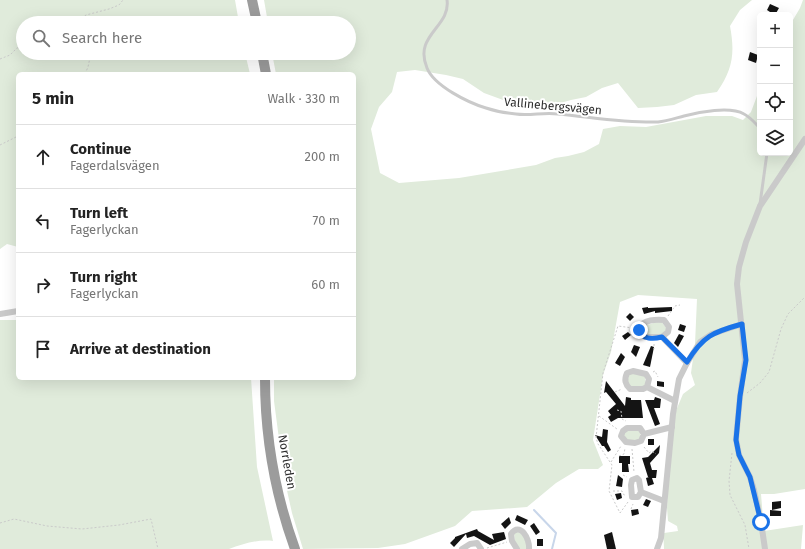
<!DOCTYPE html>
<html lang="en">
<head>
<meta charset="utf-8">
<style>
	body { margin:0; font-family:"Fira Sans",sans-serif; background:#f6f6f6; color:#222 }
	.controls { position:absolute; right:12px; top:12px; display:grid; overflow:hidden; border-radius:6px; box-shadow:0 4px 16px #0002 }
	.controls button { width:36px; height:36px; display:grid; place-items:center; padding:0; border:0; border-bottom:1px solid #e0e0e0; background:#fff; color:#222; font:20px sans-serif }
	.stop { position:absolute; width:12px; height:12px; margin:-9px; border:3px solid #1a73e8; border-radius:50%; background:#fff }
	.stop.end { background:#1a73e8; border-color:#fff; box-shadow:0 1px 4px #0008 }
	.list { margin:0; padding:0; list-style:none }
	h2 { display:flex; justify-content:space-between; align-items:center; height:52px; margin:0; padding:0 16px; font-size:17px }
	h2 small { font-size:13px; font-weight:400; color:#767676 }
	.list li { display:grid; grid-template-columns:26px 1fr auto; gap:12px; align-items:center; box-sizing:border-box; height:64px; padding:0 16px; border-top:1px solid #e0e0e0 }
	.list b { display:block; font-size:15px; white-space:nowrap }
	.list p { margin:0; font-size:13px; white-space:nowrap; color:#767676 }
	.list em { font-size:13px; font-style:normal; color:#767676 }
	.icon { flex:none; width:22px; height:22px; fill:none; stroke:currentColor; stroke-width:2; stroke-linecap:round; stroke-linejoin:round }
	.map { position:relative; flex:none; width:805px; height:549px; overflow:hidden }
	.search { position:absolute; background:#fff; box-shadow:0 4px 16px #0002; left:16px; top:16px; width:340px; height:44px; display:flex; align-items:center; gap:10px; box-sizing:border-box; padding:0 14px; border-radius:22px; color:#767676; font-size:15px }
	.panel { position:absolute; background:#fff; box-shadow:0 4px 16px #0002; left:16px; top:72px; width:340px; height:308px; border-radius:6px }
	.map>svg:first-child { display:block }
	.green { fill:#e0ebdb }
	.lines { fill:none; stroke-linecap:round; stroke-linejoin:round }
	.stream { stroke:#c8d6ea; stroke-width:2 }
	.building { fill:#141414 }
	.path { stroke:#cacaca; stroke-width:1; stroke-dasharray:2 2; stroke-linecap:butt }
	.service { stroke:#cacaca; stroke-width:3 }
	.minor { stroke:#cacaca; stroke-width:6 }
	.trunk { stroke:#9c9c9c; stroke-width:10 }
	.route { stroke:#1a73e8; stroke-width:5 }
	.labels { text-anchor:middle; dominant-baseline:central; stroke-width:4; stroke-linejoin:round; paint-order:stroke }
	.street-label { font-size:12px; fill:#2d2d2d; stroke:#fff }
</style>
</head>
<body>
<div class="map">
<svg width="805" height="549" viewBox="0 0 805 549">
	<rect width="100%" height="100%" fill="#fff"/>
	<g class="green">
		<path d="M 0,0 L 235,0 L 239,23 L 23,23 L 23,53 L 245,53 L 250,74 L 18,74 L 18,247 L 7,244 L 0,249 Z"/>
		<path d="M 264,0 L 752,0 L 740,10 L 730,26 C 735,53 733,69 717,92 L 696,95 L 674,105 L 657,107 L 638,108 L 618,83 L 602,88 L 586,97 L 571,100 L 546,107 L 517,105 L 484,93 L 463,79 L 446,75 L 415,70 L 397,72 L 392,92 L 379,107 L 371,129 L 380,173 L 399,183 L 459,178 L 536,165 L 555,158 L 568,156 L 584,152 L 599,144 L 603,129 L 620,126 L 646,127 L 706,116 L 732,116 L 743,120 L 751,112 L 760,88 L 760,153 L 790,153 L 790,25 L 800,8 L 803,0 L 805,0 L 805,489 L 774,494 L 761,494 L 764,531 L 803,525 L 801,549 L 664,549 C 664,543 663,538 664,533 L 678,531 L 677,526 L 668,521 L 667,508 L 668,484 L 675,413 L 683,394 L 695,385 L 691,373 L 695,344 L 697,299 L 638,295 L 620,302 L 611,352 L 603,375 L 593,440 L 603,465 L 598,469 L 579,469 L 556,483 L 527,507 L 472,511 L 455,526 L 405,544 L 378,548 L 303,549 L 292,513 L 284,477 L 274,401 L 274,378 L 354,378 L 354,74 L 276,74 L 272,53 L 349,53 L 349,23 L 268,23 Z"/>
		<path d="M 0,320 L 18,320 L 18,378 L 251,378 L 257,467 L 273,541 C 258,539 243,544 229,549 L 0,549 Z"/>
		<path d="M 661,321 L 667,329 L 660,336 L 643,335 L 641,328 L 643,326 Z"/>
		<path d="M 629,373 L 645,375 L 646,385 L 635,389 L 627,385 Z"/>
		<path d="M 638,430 L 641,433 L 639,440 L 627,440 L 623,435 L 624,431 Z"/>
		<path d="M 516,531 L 525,536 L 527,549 L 518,549 L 515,543 L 514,532 Z"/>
	</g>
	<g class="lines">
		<path class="stream" d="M 534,510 L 556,533 L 552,549"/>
	</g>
	<g class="building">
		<path d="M 770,4 L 779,8 L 775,15 L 768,15 L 770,12 L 767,10 Z"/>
		<path d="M 750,52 L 758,55 L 756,63 L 748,60 Z"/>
		<path d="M 648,307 L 648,308 L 672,307 L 672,311 L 655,313 L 655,311 L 644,314 L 642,308 Z"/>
		<path d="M 630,313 L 634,317 L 630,321 L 626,317 Z"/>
		<path d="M 680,324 L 686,326 L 684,332 L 678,330 Z"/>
		<path d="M 628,332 L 631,335 L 625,340 L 622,336 Z"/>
		<path d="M 679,334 L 684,336 L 678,347 L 674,343 Z"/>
		<path d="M 634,345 L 640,347 L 636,357 L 631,352 Z"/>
		<path d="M 651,346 L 654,347 L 650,367 L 643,365 Z"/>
		<path d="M 621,353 L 625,357 L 620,366 L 615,363 Z"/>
		<path d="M 606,381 L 625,406 L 626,397 L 631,398 L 631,400 L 641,400 L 643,418 L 618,418 L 611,422 L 608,417 L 611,415 L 608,411 L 616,404 L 606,392 L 604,393 Z"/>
		<path d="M 657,381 L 664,382 L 664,387 L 657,386 Z"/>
		<path d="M 655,397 L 661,399 L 660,408 L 654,408 L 660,424 L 655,426 L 645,400 L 654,400 Z"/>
		<path d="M 603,429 L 608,430 L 607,442 L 611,450 L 608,452 L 604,446 L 602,446 L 595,435 L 602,437 Z"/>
		<rect x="648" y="439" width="6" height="6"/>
		<path d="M 660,445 L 659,453 L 650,463 L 652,470 L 657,470 L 656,478 L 652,478 L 654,484 L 648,486 L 646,478 L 649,477 L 648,477 L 642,458 L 648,457 Z"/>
		<path d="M 619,456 L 630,456 L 630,464 L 628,464 L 629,472 L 622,472 L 622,463 L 619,463 Z"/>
		<path d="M 618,475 L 623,479 L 622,487 L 616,486 Z"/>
		<path d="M 621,493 L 622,498 L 617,500 L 615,494 Z"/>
		<path d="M 646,499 L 651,501 L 648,507 L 643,505 Z"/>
		<path d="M 781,501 L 781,508 L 772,510 L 772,502 Z"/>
		<path d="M 638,509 L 639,514 L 632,516 L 631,510 Z"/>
		<path d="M 770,510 L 781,511 L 781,516 L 770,516 Z"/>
		<path d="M 517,515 L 528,520 L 525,525 L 515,520 Z"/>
		<path d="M 509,517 L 511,523 L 505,529 L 501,524 Z"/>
		<path d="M 534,523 L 540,532 L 536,535 L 530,526 Z"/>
		<path d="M 477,529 L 478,531 L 494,540 L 492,534 L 504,532 L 506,539 L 490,545 L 474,536 L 467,538 L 466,534 L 454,547 L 450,543 L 455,538 L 455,537 Z"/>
		<path d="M 612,532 L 616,549 L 607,549 L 604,535 Z"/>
		<rect x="537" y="539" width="6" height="7"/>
	</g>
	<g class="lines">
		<g class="path">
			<path d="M 84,17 L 86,23"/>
			<path d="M 75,23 L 86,15 L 109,9 L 119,5 L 123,0"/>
			<path d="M 0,59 L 10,55 L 17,48 L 23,47"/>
			<path d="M 85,74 L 88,67 L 91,53"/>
			<path d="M 0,145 L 18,136"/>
			<path d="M 668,316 L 675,306 L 680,305"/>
			<path d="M 654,344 L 654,349"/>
			<path d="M 653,372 L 655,371 L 658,377"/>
			<path d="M 615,392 L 622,389"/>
			<path d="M 747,393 L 760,383 L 769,372 L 781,329 L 788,314 L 805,297"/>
			<path d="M 617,410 L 621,411 L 622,419 L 626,421"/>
			<path d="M 599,416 L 617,429"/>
			<path d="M 644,447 L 649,453 L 652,451 L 656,454"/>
			<path d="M 632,449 L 634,472"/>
			<path d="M 732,453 L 729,481 L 730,495 L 745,525 L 749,549"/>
			<path d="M 619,456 L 624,454 L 625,448"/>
			<path d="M 611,462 L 621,446"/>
			<path d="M 623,475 L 627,477"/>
			<path d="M 613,491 L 622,491 L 624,495 L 625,495"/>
			<path d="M 628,502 L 620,513 L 609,491 L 612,465 L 598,444 L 596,438 L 603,373 L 618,326 L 633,328"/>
			<path d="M 631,509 L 633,504"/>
			<path d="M 0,523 L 14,519 L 47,526 L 82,529 L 119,525 L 151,519 L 158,549"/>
			<path d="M 487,548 L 507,542"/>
		</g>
		<g class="service">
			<path d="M 447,0 C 451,27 413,35 427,68 C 434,86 469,103 486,108 C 495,111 506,113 516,114 C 530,116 544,112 558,114 C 591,117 624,123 658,122 C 666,121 676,118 684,116 C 699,112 730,106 744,114 C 750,117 755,123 760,128"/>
			<path d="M 760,204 L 767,153"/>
		</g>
		<g class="minor">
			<path d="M 0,314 L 18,311"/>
			<path d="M 662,337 L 668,332 L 669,327 L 664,320 C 656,319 644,320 639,327 L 640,332 L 645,337 L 662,337 L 687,363"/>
			<path d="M 647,387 L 643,389 L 630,389 C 625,384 624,380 627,373 L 633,371 L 646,374 L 649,379 L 647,387 L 675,401"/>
			<path d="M 644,434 L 641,441 L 635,443 L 626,442 L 621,436 L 623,431 L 627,428 L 640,428 L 644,434 L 672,427"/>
			<path d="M 641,492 L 638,497 L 632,497 L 631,485 L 632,480 L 637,478 L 639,480 L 641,492 L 664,501"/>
			<path d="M 462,549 L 470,544 L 477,543 L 481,549"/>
			<path d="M 517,549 L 512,541 L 511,534 C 520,521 530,539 529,549"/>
			<path d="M 657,549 L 661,538 L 673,414 L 679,379 L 687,363 L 700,342 L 712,334 L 742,324"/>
			<path d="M 765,549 L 761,522 L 754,490 L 750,477 L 739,455 L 736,439 L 740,397 L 745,360 L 737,284 L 739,267 L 746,242 L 760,206 L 805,139"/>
		</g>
		<g class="trunk">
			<path d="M 252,0 L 257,23"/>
			<path d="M 262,53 L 266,74"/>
			<path d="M 265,378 C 265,436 275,494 295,549"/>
		</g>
	</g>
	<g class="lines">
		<path class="route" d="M 639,330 C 642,340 654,339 662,337 L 687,362 C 703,336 713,332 742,324 L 746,360 L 740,396 L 736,440 L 739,455 L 750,477 L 761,522"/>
	</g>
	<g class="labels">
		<g class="street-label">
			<text transform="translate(553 106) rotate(5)">Vallinebergsvägen</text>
			<text transform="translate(287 462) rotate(80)">Norrleden</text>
		</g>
	</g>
</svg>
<div class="controls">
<button>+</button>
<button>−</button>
<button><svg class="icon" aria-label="locate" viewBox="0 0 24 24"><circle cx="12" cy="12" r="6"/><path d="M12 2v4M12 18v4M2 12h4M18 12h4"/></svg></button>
<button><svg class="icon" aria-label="layers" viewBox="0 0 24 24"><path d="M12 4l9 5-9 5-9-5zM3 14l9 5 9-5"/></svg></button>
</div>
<div class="stop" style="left:761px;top:522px"></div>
<div class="stop end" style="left:639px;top:330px"></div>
<div class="search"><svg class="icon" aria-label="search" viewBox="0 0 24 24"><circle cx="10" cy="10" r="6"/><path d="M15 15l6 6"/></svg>Search here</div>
<section class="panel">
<h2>5 min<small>Walk · 330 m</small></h2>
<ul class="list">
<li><svg class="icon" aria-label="ahead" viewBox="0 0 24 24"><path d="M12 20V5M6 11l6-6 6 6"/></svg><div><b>Continue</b><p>Fagerdalsvägen</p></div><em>200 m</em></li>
<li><svg class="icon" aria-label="left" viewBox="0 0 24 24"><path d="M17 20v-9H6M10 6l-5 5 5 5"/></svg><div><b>Turn left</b><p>Fagerlyckan</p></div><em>70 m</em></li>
<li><svg class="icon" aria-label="right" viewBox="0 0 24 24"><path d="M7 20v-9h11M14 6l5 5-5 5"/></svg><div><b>Turn right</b><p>Fagerlyckan</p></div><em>60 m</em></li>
<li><svg class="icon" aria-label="arrive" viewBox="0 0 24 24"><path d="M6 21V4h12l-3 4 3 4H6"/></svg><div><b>Arrive at destination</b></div></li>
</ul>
</section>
</div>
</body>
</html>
